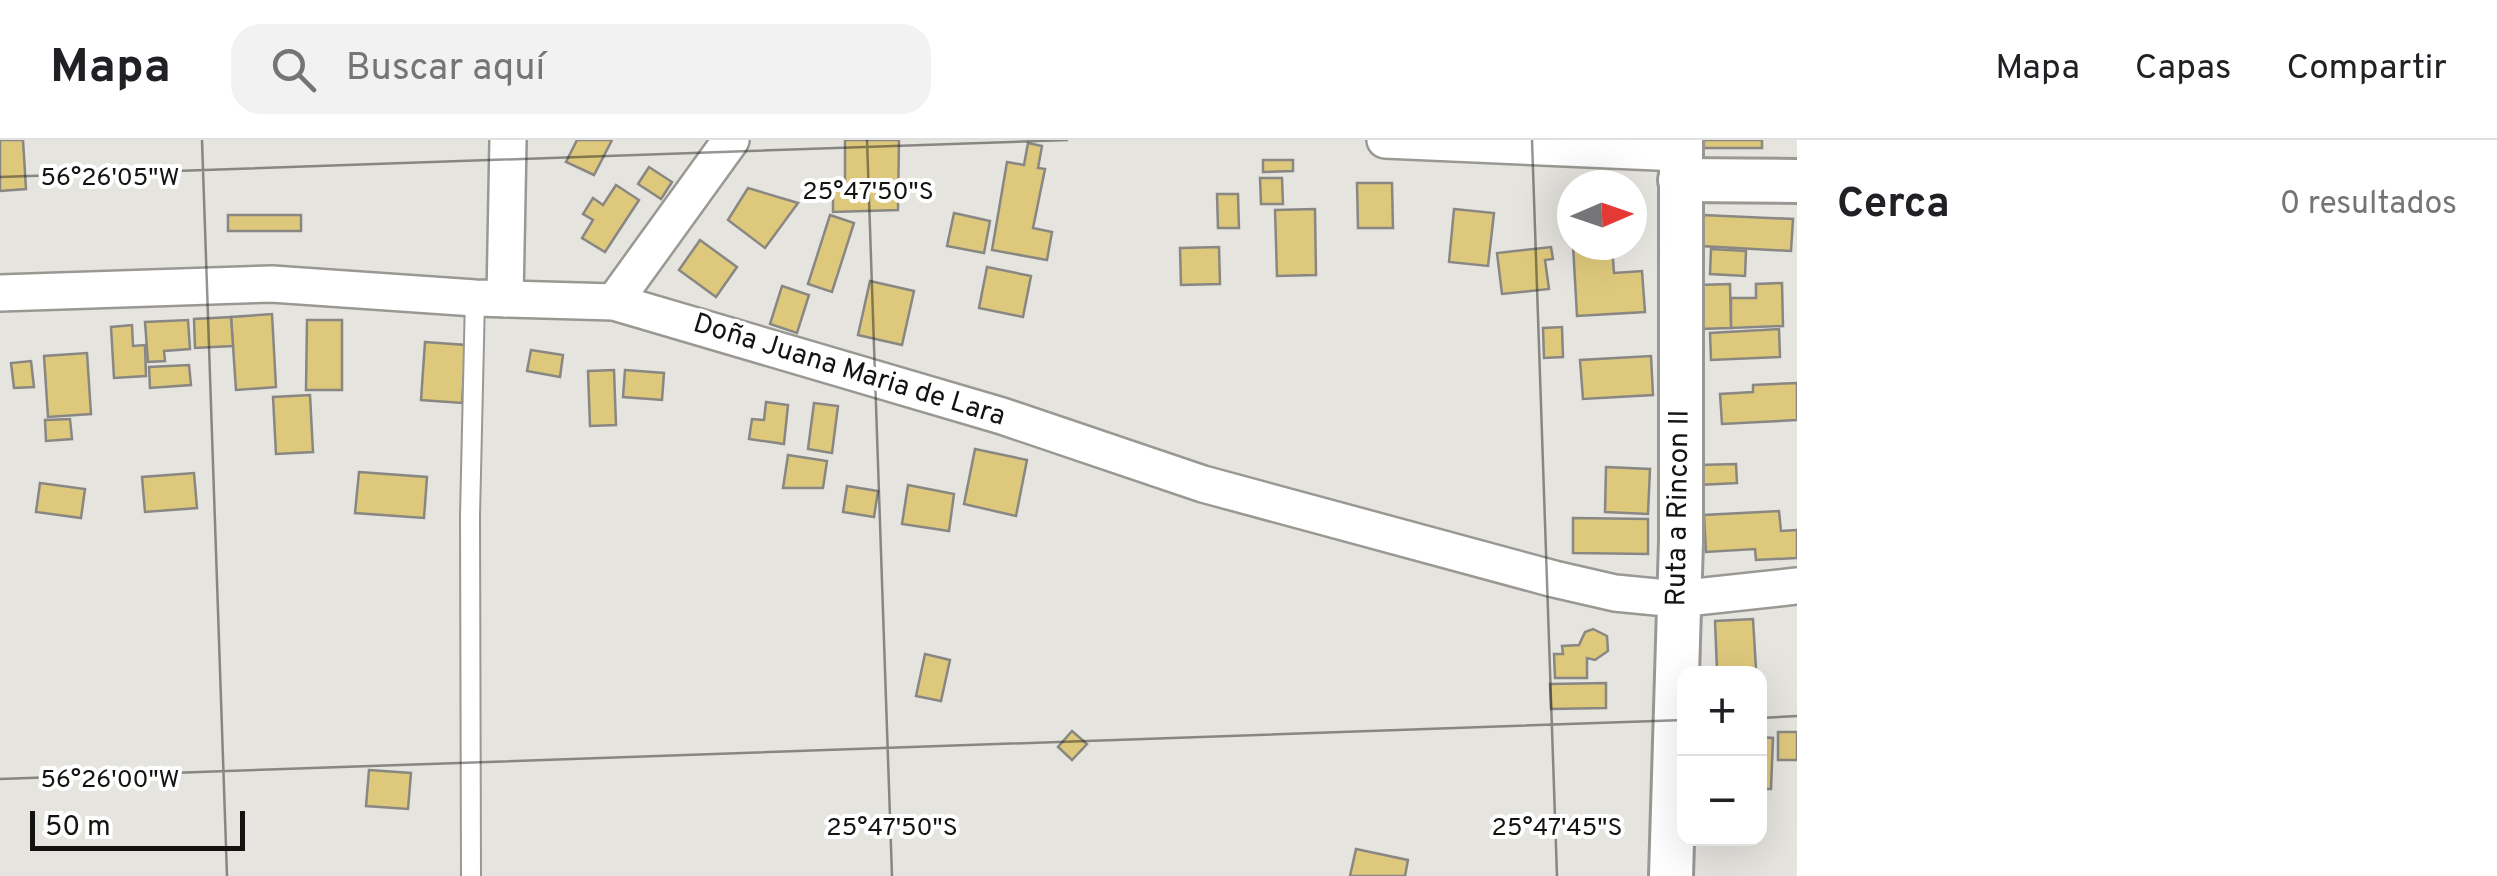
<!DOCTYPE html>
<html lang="es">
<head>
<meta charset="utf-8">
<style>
	body { margin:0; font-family:Overpass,sans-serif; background:#f2f2f2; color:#202124 }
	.controls { position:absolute; right:30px; bottom:30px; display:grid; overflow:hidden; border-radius:20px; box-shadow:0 10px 40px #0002 }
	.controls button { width:90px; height:90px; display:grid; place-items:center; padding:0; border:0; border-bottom:2px solid #e0e0e0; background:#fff; color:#202124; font:50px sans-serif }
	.compass { position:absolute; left:1557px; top:30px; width:90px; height:90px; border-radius:50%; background:#fff; box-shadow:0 10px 40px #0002; rotate:88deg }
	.scale { position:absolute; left:30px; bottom:25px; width:215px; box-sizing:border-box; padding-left:10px; border:5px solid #141311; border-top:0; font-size:28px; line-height:35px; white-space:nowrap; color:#141311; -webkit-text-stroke:8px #fff; paint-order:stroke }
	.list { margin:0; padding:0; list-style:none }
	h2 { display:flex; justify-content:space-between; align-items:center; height:130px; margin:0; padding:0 40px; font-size:42px }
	h2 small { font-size:32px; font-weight:400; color:#757577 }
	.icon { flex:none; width:55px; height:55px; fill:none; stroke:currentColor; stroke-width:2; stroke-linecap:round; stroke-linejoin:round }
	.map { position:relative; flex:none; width:1797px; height:736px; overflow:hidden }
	header { display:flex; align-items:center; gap:60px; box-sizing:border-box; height:140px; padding:0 50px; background:#fff; border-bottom:2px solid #e0e0e0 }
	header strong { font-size:48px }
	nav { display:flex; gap:55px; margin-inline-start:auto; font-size:35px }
	.search { width:700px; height:90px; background:#f2f2f2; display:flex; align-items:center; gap:25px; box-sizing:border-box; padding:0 35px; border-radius:30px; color:#757577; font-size:38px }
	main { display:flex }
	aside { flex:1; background:#fff }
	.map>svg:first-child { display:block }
	.building { fill:#dec87c; stroke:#898783; stroke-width:2.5 }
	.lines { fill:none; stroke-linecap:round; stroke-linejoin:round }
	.service-casing { stroke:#9a9893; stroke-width:22 }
	.minor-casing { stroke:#9a9893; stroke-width:40 }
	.tertiary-casing { stroke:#9a9893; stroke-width:48 }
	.service { stroke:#fff; stroke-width:18 }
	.minor { stroke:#fff; stroke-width:35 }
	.tertiary { stroke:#fff; stroke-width:42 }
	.ticks { fill:none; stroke:#141311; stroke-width:2.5; stroke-opacity:0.45 }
	.labels { text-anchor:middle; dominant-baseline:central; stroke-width:8; stroke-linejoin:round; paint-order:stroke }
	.street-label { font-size:28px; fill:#141311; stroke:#fff }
	.ticks-label { font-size:25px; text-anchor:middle; fill:#141311; stroke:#fff; stroke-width:8; stroke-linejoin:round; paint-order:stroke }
</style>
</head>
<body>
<header>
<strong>Mapa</strong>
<div class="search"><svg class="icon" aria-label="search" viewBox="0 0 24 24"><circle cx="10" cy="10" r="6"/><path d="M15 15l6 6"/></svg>Buscar aquí</div>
<nav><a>Mapa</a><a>Capas</a><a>Compartir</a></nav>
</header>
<main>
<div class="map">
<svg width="1797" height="736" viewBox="0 0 1797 736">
	<rect width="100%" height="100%" fill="#e5e4df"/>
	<g class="building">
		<path d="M 0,0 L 23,0 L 26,49 L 0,51 Z"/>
		<path d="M 577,0 L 612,0 L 594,35 L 566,22 Z"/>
		<path d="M 845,0 L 899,0 L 898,70 L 833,72 L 833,46 L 845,46 Z"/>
		<rect x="1704" y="0" width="58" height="8"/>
		<path d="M 1028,3 L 1042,6 L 1038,28 L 1045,29 L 1033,88 L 1052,92 L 1047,120 L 992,110 L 1007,22 L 1024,25 Z"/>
		<path d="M 1263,20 L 1293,20 L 1293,31 L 1263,32 Z"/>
		<path d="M 649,27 L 672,42 L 661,59 L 638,44 Z"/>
		<path d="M 1260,38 L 1282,38 L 1283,64 L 1261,64 Z"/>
		<path d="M 1357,43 L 1392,43 L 1393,88 L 1358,88 Z"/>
		<path d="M 616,45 L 639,60 L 605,112 L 582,98 L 593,80 L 583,74 L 593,58 L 603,65 Z"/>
		<path d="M 748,48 L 798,63 L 765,108 L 728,80 Z"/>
		<path d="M 1217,54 L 1238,54 L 1239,88 L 1218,88 Z"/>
		<path d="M 1315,69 L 1316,135 L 1277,136 L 1275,70 Z"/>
		<path d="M 1454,69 L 1494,73 L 1488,126 L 1449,122 Z"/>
		<path d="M 954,73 L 990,81 L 984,113 L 947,106 Z"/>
		<rect x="228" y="75" width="73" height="16"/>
		<path d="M 830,75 L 854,83 L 832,152 L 808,144 Z"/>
		<path d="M 1703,75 L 1793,79 L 1791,111 L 1701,106 Z"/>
		<path d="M 700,100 L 737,127 L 716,157 L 679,130 Z"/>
		<path d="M 1573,105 L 1612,105 L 1614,133 L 1642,131 L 1645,172 L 1577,176 Z"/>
		<path d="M 1219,107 L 1220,144 L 1181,145 L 1180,108 Z"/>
		<path d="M 1551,107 L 1553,119 L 1545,120 L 1549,149 L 1502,154 L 1497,113 Z"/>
		<path d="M 1711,109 L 1746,111 L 1745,136 L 1710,134 Z"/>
		<path d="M 987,127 L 1031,136 L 1023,177 L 979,168 Z"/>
		<path d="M 870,141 L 914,151 L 902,205 L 858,195 Z"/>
		<path d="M 1782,143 L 1783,186 L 1731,188 L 1731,158 L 1756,158 L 1756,144 Z"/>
		<path d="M 1730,144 L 1731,188 L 1700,189 L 1699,145 Z"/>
		<path d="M 782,146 L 809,155 L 797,193 L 770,184 Z"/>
		<path d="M 272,174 L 276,247 L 236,250 L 231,177 Z"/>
		<path d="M 231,177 L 233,206 L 195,208 L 194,179 Z"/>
		<path d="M 188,180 L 190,209 L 164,211 L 165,221 L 148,222 L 145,182 Z"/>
		<path d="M 307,180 L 342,180 L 342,250 L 306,250 Z"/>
		<path d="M 132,185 L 133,206 L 145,205 L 146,236 L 114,238 L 111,187 Z"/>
		<path d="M 1562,187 L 1563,217 L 1544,218 L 1543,188 Z"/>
		<path d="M 1779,189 L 1780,217 L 1711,220 L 1710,193 Z"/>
		<path d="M 425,202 L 466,205 L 462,263 L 421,260 Z"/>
		<path d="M 531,210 L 563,215 L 560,237 L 527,231 Z"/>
		<path d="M 87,213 L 91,274 L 48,277 L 44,216 Z"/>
		<path d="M 1651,216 L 1653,255 L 1583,259 L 1580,220 Z"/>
		<path d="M 31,221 L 34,247 L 14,248 L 11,223 Z"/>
		<path d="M 189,225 L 191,245 L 150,248 L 149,227 Z"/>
		<path d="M 614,230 L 616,285 L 590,286 L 588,231 Z"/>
		<path d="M 625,230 L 664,233 L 662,260 L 623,257 Z"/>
		<path d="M 1797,243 L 1797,280 L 1722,284 L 1720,254 L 1753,252 L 1753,245 Z"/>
		<path d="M 310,255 L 313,312 L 276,314 L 273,257 Z"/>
		<path d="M 766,262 L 788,265 L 784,304 L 749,299 L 752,279 L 764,280 Z"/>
		<path d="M 814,263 L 838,266 L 832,313 L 808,309 Z"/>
		<path d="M 70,279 L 72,299 L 46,301 L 45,280 Z"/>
		<path d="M 975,309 L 1027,320 L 1016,376 L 964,364 Z"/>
		<path d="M 788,315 L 827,321 L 823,348 L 783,348 Z"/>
		<path d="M 1736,324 L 1737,343 L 1699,345 L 1698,325 Z"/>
		<path d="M 1606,327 L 1650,329 L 1648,374 L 1605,372 Z"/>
		<path d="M 359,332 L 427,337 L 424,378 L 355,373 Z"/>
		<path d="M 194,333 L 197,368 L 145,372 L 142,337 Z"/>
		<path d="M 40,343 L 85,349 L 81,378 L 36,372 Z"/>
		<path d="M 908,345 L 954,354 L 949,391 L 902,384 Z"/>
		<path d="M 847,346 L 878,351 L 874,377 L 843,372 Z"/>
		<path d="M 1779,371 L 1781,391 L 1797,390 L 1797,418 L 1756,420 L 1755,409 L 1706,412 L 1704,375 Z"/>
		<path d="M 1573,378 L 1648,379 L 1648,414 L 1573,413 Z"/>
		<path d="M 1753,479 L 1756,529 L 1717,530 L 1715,481 Z"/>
		<path d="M 1593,489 L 1607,496 L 1608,511 L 1595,520 L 1587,518 L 1587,538 L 1555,538 L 1554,514 L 1563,514 L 1562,506 L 1579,505 L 1585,492 Z"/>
		<path d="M 925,514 L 950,520 L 941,561 L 916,556 Z"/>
		<path d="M 1606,543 L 1606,568 L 1551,569 L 1550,544 Z"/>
		<path d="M 1072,591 L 1087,604 L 1072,620 L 1058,607 Z"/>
		<rect x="1778" y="592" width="19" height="28"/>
		<path d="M 1760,597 L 1773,598 L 1771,649 L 1760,649 Z"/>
		<path d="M 369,630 L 411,633 L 408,669 L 366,666 Z"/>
		<path d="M 1356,709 L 1408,720 L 1405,736 L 1350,736 Z"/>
	</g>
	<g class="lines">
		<g class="service-casing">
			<path id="service" d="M 471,736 L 470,376 L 475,158"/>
		</g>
		<g class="minor-casing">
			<g id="minor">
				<path d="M 1385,0 L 1680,13"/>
				<path d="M 0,153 L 272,144 L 475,158 L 614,162 L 1002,276 L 1203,344 L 1554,439 L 1615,453 L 1677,459 L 1797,446"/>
				<path d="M 505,159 L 508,0"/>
				<path d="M 614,162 L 731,0"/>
			</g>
		</g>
		<g class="tertiary-casing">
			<g id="tertiary">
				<path d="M 1680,40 L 1797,41"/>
				<path d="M 1671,736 L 1681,401 L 1681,0"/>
			</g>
		</g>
		<use href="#service" class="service"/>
		<use href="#minor" class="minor"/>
		<use href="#tertiary" class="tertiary"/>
	</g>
	<path class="ticks" d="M 202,0 L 227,736M 867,0 L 892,736M 1532,0 L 1557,736M 0,37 L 1068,0M 1760,578 L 1797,576M 0,639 L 1684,580"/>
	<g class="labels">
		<g class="street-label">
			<text transform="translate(849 231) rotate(17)">Doña Juana Maria de Lara</text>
			<text transform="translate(1679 368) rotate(-89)">Ruta a Rincon II</text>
		</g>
	</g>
	<g class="ticks-label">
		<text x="110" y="45">56°26'05"W</text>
		<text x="868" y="59">25°47'50"S</text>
		<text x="110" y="647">56°26'00"W</text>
		<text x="892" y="695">25°47'50"S</text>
		<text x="1557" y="695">25°47'45"S</text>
	</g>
</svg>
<div class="controls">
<button>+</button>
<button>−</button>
</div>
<svg class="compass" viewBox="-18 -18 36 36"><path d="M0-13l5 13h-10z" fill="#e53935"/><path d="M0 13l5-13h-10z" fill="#757577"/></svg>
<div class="scale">50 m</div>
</div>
<aside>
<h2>Cerca<small>0 resultados</small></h2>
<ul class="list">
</ul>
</aside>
</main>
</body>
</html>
